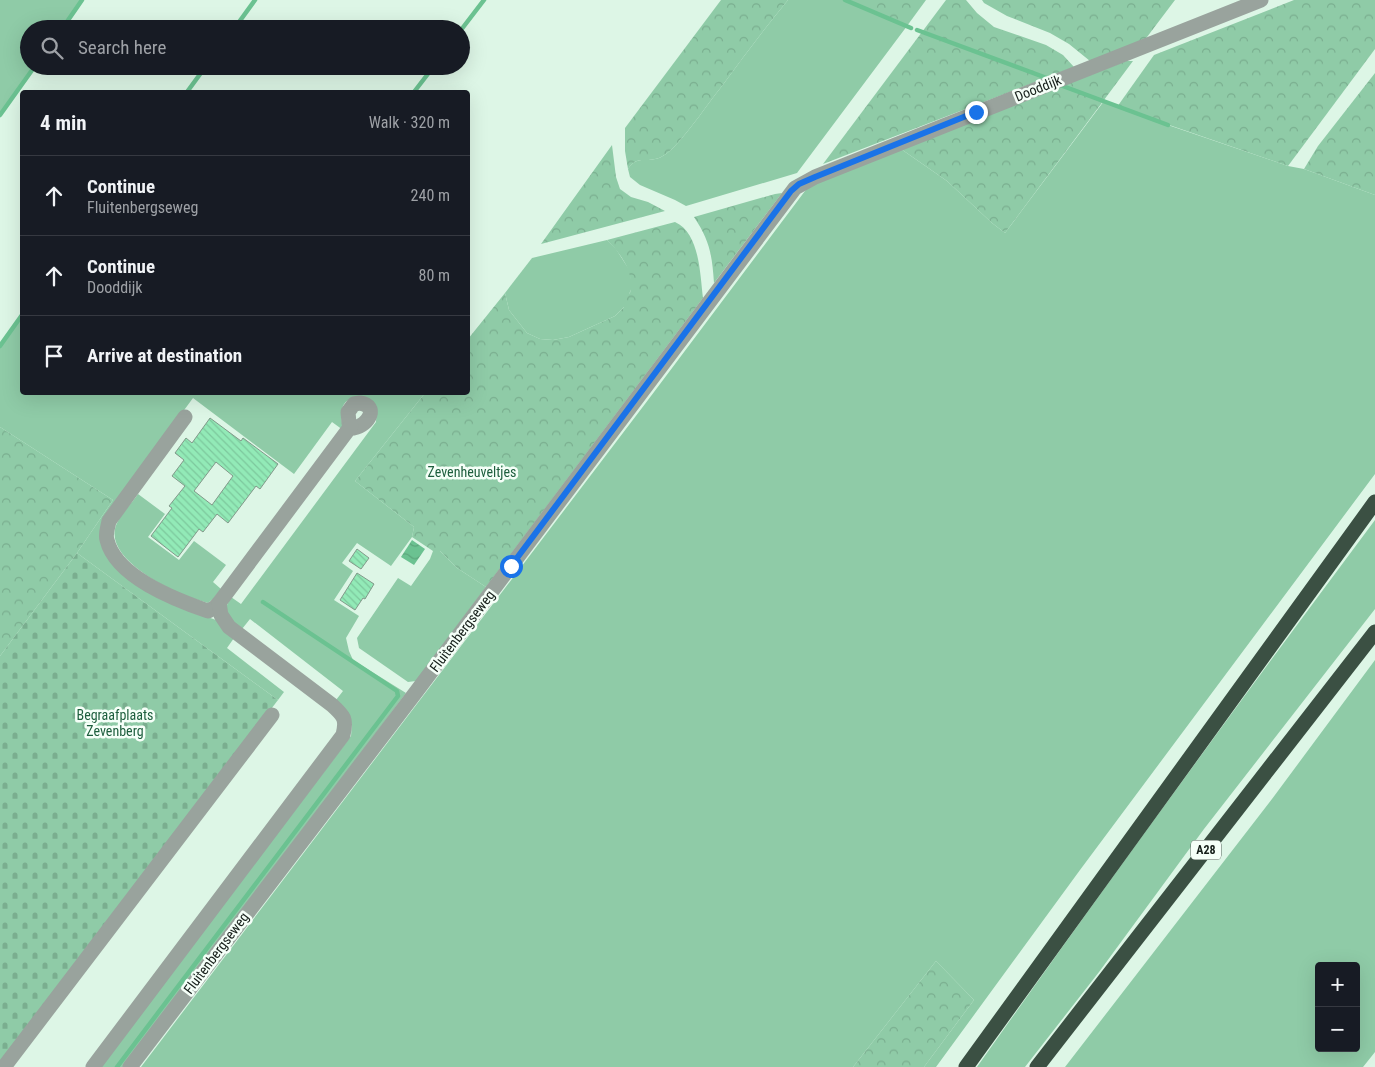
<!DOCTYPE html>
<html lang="en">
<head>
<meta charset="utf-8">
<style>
	body { margin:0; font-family:"Roboto Condensed",sans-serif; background:#242831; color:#f1f3f6 }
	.controls { position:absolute; right:15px; bottom:15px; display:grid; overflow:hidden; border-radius:5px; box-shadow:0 5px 20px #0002 }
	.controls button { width:45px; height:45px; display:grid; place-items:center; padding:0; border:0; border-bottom:1px solid #363941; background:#171b24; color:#f1f3f6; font:25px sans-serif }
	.stop { position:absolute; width:15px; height:15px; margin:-11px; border:4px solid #1a73e8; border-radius:50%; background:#fff }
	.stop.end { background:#1a73e8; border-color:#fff; box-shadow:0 1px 5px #0008 }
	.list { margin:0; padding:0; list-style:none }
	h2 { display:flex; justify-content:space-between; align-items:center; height:65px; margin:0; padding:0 20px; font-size:21px }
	h2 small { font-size:16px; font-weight:400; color:#9ea1a6 }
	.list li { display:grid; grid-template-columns:32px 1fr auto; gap:15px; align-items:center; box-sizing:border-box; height:80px; padding:0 20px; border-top:1px solid #363941 }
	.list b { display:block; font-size:19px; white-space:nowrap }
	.list p { margin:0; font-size:16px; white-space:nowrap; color:#9ea1a6 }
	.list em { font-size:16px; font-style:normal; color:#9ea1a6 }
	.icon { flex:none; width:28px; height:28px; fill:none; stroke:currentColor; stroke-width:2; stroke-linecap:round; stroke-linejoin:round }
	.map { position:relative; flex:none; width:1375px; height:1067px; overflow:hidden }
	.search { position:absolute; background:#171b24; box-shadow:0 5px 20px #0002; left:20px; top:20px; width:450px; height:55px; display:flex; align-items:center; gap:12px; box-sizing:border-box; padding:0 18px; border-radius:28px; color:#9ea1a6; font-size:19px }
	.panel { position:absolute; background:#171b24; box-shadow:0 5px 20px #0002; left:20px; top:90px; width:450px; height:305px; border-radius:5px }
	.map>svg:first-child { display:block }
	.grass { fill:#8fcba7; fill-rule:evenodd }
	.forest { fill:url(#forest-crowns) }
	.cemetery { fill:url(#cemetery-stones) }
	.water { fill:url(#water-waves) }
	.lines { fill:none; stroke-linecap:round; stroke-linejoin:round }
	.stream { stroke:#6bc291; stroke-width:4.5 }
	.building { fill:url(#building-back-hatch); stroke:#82998a; fill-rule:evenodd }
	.minor { stroke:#99a39d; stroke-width:15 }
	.highway { stroke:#3b5043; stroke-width:15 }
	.route { stroke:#1a73e8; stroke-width:6 }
	.labels { text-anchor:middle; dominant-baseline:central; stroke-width:5; stroke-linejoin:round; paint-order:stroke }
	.shield { fill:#f5fff8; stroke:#58625c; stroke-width:1 }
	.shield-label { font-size:12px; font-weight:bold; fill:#151e19 }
	.street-label { font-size:14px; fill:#151e19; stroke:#f5fff8 }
	.park-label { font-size:14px; fill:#1d5e3d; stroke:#f5fff8 }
</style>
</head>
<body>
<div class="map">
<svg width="1375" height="1067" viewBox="0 0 1375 1067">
	<defs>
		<pattern id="forest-crowns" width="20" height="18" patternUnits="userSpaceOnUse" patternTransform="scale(1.25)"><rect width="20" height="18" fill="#8fcba7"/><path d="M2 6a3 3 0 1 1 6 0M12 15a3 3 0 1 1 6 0" fill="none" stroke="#7aae8f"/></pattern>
		<pattern id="cemetery-stones" width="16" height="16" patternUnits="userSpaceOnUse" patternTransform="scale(1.25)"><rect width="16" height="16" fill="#8fcba7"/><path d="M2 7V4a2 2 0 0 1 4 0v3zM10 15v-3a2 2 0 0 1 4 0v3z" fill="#7aae8f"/></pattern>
		<pattern id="water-waves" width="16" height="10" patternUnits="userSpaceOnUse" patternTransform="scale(1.25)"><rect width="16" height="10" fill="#6bc291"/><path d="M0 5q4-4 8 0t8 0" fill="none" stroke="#5ca67c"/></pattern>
		<pattern id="building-back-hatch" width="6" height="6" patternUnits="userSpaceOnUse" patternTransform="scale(1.25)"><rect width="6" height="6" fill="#92eab7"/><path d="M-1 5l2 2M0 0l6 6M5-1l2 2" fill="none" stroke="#7dc89d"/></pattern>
	</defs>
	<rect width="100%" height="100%" fill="#ddf6e6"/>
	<g class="grass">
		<path d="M 0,0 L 82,0 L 61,29 L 29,29 L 29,66 L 34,66 L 0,114 Z"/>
		<path d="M 788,0 L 845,0 L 907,26 L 797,173 L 686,206 L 675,200 L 640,185 L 630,177 L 628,169 C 637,156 642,162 655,159 C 662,158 669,152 674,147 C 692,128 706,106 722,86 C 743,57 765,28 788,0 Z"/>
		<path d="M 1104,101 L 1168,125 L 1288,166 L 1304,169 L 1375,195 L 1375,474 L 1080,870 L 936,1067 L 924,1067 L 974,1000 L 936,961 L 853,1067 L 141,1067 L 648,400 L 808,187 L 901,149 L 947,181 L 992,223 L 1005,233 Z"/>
		<path d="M 607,240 L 616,249 L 630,271 L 632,287 L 624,307 L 615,316 L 569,337 L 553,340 L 540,339 L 527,333 L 516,319 L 509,310 L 505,293 L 532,258 Z"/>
		<path d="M 22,315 L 22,392 L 425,393 L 355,481 L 414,527 L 412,537 L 391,566 L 357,543 L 342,563 L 353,571 L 334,600 L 359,616 L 346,638 L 349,651 L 353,660 L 406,693 L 126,1067 L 100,1067 L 351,736 L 352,724 L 336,700 L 343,691 L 250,619 L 242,629 L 230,619 L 226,607 L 231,597 L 241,604 L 376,422 C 376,418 377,413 376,410 C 374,394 349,392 343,406 C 340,412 342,423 343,430 L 332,422 L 294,474 L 193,398 L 104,519 L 101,539 L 175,605 L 216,620 L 234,638 L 227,648 L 284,692 L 278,700 L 77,553 L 113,500 L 0,427 L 0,345 Z"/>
		<path d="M 138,494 L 165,514 L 148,537 L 179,560 L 194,541 L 226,565 L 213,582 L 221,589 L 214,598 L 208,603 C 198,600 188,597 179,593 C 158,584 109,557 115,529 C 117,518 132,503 138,494 Z"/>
		<path d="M 1375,520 L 1375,609 L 1204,829 L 1099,972 L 1025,1067 L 977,1067 C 1107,883 1240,701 1375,520 Z"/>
		<path d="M 433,551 L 440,551 L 457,568 L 486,587 L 416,681 L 408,682 L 359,648 L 357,638 L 398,578 L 411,586 L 430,559 Z"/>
		<path d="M 1375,660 L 1375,1052 L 1363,1067 L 1065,1067 L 1272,799 ZM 1319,966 L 1356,966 L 1356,1048 L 1319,1048 Z"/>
	</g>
	<g class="forest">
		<path d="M 721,0 L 788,0 C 765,28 743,57 722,86 C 706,106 692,128 674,147 C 669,152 662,158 655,159 C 642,162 637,156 628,169 L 625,151 L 625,128 Z"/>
		<path d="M 845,0 L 926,0 L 907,26 Z"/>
		<path d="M 946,0 L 966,0 L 977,13 L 994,27 L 1046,45 L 1063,55 L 1074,67 L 823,164 Z"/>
		<path d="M 982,0 L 1175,0 L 1144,41 L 1090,61 L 1069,44 L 1050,33 L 1007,16 L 984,3 Z"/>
		<path d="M 1294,0 L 1375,0 L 1375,49 L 1288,166 L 1117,107 L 1154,55 Z"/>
		<path d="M 1126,61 L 1133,61 L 1005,233 L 992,223 L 947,181 L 901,149 Z"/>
		<path d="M 1375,73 L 1375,195 L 1304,169 L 1318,146 Z"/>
		<path d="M 612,145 L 616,177 L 620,189 L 631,197 L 648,202 L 665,211 L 541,244 Z"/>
		<path d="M 782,193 L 714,283 C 712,255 710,241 694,217 L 775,194 Z"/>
		<path d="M 675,222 C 700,233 700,275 703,298 L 486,587 L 457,568 L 440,551 L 433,551 L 412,537 L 414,527 L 355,481 L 425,393 L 468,392 L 468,339 L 505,293 L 509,310 L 516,319 L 527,333 L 540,339 L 553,340 L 569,337 L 615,316 L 624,307 L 620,299 L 630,293 C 635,273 621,254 607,240 Z"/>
		<path d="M 0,427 L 113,500 L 77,553 L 0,656 Z"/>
		<path d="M 936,961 L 974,1000 L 924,1067 L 853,1067 Z"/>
	</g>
	<path class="cemetery" d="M 77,553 L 278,700 L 0,1062 L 0,656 Z"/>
	<path class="water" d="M 412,540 L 425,549 L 414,565 L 401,557 Z"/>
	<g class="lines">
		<g class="stream">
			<path d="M 845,0 L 911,28"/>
			<path d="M 62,29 L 82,0"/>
			<path d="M 234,29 L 255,0"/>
			<path d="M 461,30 L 484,0"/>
			<path d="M 917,30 L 1052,80"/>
			<path d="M 1060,85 L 1168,125"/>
			<path d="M 187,92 L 206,66"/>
			<path d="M 414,92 L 434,66"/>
			<path d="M 0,115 L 35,66"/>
			<path d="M 0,346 L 22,315"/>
			<path d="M 117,1067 L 398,696 L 397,691 L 394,689 L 263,602"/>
		</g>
	</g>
	<g class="building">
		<path d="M 210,418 L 241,441 L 243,438 L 278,464 L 260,489 L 256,486 L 228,523 L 217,514 L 203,532 L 199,529 L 178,557 L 151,536 L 172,508 L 169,506 L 185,486 L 172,476 L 184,460 L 175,453 L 186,438 L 192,443 ZM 216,462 L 233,476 L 212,505 L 194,491 Z"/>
		<path d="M 357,549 L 369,558 L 361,569 L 349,561 Z"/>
		<path d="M 357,573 L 374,584 L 365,599 L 363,598 L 355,610 L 340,600 Z"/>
	</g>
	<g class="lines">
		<g class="minor">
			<path d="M 360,403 C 379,406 369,425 354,428 L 349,423 L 348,412 L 354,404 Z"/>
			<path d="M 185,417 L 109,521 C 108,527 105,534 107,540 C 116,577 176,600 208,611 L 214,608 L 219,603"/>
			<path d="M 4,1067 L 272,715"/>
			<path d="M 93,1067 L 343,735 C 347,719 344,716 332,705 L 229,627 L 221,615 L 219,603 L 351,426"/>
			<path d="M 130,1067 L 416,692 L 795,188 L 815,177 L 1261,0"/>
		</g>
		<g class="highway">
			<path d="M 966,1067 L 1375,502"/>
			<path d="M 1037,1067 L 1375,632"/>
		</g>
	</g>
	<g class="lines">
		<path class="route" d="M 511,566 L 791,191 L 799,184 L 815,177 L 976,112"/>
	</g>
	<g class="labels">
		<rect class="shield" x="1191" y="840.5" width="30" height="19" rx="4"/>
		<g class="shield-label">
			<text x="1206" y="850">A28</text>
		</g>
		<g class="street-label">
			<text transform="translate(1038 88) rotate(-22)">Dooddijk</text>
			<text transform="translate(462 631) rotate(-53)">Fluitenbergseweg</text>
			<text transform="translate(216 953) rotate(-53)">Fluitenbergseweg</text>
		</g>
		<g class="park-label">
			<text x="472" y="472">Zevenheuveltjes</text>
			<text x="115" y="715">Begraafplaats<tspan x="115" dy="16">Zevenberg</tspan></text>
		</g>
	</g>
</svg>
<div class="controls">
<button>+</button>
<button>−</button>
</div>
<div class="stop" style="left:511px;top:566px"></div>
<div class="stop end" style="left:976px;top:112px"></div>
<div class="search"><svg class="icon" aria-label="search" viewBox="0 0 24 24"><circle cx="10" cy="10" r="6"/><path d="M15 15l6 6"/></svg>Search here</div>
<section class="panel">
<h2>4 min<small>Walk · 320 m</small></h2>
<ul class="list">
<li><svg class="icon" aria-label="ahead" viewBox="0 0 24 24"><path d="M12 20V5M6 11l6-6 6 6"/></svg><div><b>Continue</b><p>Fluitenbergseweg</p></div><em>240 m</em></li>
<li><svg class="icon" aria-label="ahead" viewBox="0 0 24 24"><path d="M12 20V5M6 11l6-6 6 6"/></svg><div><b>Continue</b><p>Dooddijk</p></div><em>80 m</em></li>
<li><svg class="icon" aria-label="arrive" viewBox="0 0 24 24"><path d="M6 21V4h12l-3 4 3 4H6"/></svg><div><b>Arrive at destination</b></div></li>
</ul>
</section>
</div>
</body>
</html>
